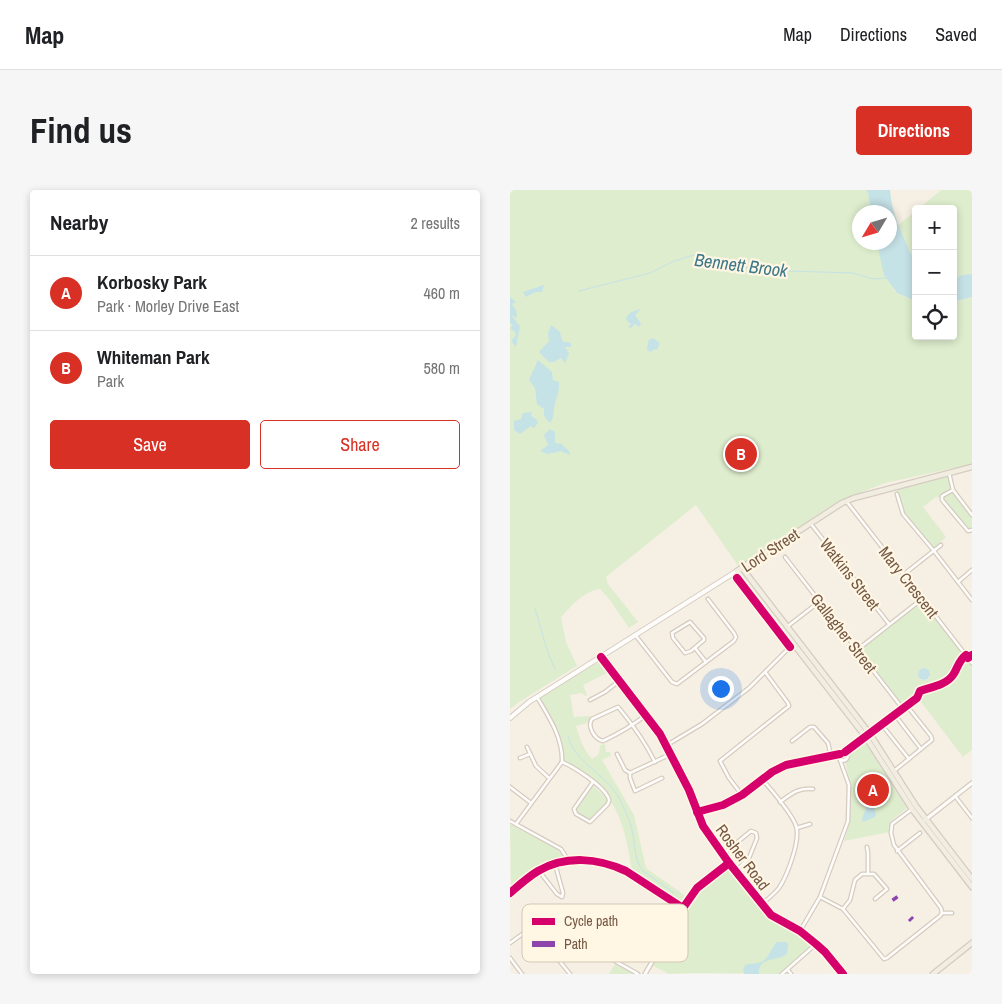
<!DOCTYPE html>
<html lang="en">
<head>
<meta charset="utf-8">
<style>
	body { margin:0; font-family:"Archivo Narrow",sans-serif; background:#f6f6f6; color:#202124 }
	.controls { position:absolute; right:15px; top:15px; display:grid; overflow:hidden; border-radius:5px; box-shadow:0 2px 8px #0003 }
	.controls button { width:45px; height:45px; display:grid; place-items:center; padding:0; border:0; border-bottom:1px solid #e0e0e0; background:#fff; color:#202124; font:25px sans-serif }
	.compass { position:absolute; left:342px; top:15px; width:45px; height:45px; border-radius:50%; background:#fff; box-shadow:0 2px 8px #0003; rotate:232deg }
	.you { position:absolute; left:210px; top:498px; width:18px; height:18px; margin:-12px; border:4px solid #fff; border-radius:50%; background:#1a73e8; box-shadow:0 0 0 8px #1a73e833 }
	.badge { display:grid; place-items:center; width:32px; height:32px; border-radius:50%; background:#d93025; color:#fff; font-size:16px; font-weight:700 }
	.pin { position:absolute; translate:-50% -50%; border:2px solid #fff; box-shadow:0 1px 5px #0006 }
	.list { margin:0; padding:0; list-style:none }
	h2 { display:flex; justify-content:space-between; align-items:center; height:65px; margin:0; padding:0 20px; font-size:21px }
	h2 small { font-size:16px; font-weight:400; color:#757577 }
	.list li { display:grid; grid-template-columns:32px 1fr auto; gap:15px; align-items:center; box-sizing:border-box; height:75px; padding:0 20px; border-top:1px solid #e0e0e0 }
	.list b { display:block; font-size:19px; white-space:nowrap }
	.list p { margin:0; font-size:16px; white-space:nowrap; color:#757577 }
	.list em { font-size:16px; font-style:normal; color:#757577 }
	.actions { display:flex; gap:10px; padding:15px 20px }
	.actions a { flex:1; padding:11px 0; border:1px solid #d93025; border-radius:5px; text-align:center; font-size:18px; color:#d93025 }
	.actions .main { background:#d93025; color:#fff }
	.icon { flex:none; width:28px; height:28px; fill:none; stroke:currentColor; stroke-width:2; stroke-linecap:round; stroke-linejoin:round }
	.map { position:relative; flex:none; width:462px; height:784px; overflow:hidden; border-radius:5px }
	header { display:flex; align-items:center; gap:30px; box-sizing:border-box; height:70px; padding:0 25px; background:#fff; border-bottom:1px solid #e0e0e0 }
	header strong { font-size:24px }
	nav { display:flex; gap:28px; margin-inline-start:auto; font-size:18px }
	.intro { display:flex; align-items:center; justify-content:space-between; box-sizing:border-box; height:120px; padding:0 30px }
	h1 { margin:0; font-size:35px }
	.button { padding:12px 22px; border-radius:5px; background:#d93025; color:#fff; font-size:18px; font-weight:700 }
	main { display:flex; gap:30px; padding:0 30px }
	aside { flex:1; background:#fff; border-radius:5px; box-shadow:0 2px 8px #0003 }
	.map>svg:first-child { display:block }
	.green { fill:#deedcd; fill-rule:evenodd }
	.water { fill:#c5e2e7 }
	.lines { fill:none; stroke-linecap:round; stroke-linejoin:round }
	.stream { stroke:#c5e2e7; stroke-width:1 }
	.minor-casing { stroke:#d5cbbf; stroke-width:5 }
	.tertiary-casing { stroke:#d5cbbf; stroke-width:5.5 }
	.secondary-casing { stroke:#d6ccc1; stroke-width:6 }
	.primary-casing { stroke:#d5cbc2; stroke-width:7 }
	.minor { stroke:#fefdfb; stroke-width:2.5 }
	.tertiary { stroke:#fefdfb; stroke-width:3 }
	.secondary { stroke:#fefdfb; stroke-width:4 }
	.primary { stroke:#f2ede1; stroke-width:4.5 }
	.quiet { stroke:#8e44ad; stroke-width:6; stroke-dasharray:12 6; stroke-linecap:butt }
	.cycleway-casing { stroke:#fff6e4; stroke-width:11 }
	.cycleway { stroke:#d6006c; stroke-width:8 }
	.labels { text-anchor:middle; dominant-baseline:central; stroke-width:4.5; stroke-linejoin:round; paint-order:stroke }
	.street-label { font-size:16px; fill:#745844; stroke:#fff6e4 }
	.water-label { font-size:18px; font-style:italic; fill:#3c788a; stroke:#fff6e4 }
	.key { fill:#fff6e4; stroke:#d5c7b4; stroke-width:1 }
	.key-label { font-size:14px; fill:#745844 }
</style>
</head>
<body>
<header>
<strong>Map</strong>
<nav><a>Map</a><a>Directions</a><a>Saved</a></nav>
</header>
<div class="intro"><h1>Find us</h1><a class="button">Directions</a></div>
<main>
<aside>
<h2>Nearby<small>2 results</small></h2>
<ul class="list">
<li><span class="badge">A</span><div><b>Korbosky Park</b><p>Park · Morley Drive East</p></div><em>460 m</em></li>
<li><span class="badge">B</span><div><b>Whiteman Park</b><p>Park</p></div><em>580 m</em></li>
</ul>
<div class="actions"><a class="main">Save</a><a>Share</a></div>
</aside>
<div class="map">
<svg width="462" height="784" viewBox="0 0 462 784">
	<rect width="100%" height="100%" fill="#f6f0e4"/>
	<g class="green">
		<path d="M 0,0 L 356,0 L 358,3 L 361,22 L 350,22 L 350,52 L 367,53 L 384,100 L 387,103 L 406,111 L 406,146 L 443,146 L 443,112 L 462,107 L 462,274 L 375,293 L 339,307 L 319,317 L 229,377 L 186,315 L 96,387 L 98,394 L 128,432 L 119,438 L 99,409 L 90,399 C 73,401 62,416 51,427 L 56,452 L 67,476 L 9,512 L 0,519 Z"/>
		<path d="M 431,0 L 462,0 L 462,84 L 452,86 L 443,90 L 443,19 L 408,19 Z"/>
		<path d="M 406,21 L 406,74 L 388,35 Z"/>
		<path d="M 439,283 L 443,300 L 462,325 L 462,340 L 459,342 L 432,308 L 426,307 L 413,317 L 436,347 L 430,352 L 431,355 L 424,361 L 393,324 L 387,304 L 387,296 Z"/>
		<path d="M 412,409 L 462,473 L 462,560 L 453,567 L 408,508 L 393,519 L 347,460 ZM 412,478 L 415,478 L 420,487 L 417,490 L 411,490 L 408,484 L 409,480 Z"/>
		<path d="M 89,472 L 97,483 L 73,495 L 77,505 L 75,506 L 72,503 L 60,505 L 64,527 L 81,526 L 77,533 L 66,536 C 70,549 73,559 82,569 L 89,564 L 90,555 L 95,554 L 96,562 L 100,562 L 101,566 L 92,570 L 124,625 L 136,678 L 177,707 L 171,715 L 122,681 C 117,649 111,615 85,593 C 75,584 64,578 53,570 C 49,543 44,534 30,511 L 30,507 Z"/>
		<path d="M 354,553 L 358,554 L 397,618 L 381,631 L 379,642 L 334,651 L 340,632 L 341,605 L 336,573 L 338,563 Z"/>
		<path d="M 83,595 L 97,609 L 97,614 L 86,627 L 79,631 L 68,625 L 65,621 Z"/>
		<path d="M 0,634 L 47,659 L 53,666 L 51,670 L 29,678 L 1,698 Z"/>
		<path d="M 219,673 L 249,714 L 260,725 L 304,754 L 270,784 L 183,783 L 159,784 L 140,774 L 172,718 L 188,697 Z"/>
		<path d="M 105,774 L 125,784 L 99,784 Z"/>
	</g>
	<g class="water">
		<path d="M 356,0 L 380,0 C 382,28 395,48 405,73 C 408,81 406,101 406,111 L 387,103 L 374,85 L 367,53 L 380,52 L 380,22 L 361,22 L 358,3 Z"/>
		<path d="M 462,84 L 462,107 L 443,112 L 443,90 L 452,85 Z"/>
		<path d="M 34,95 L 32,102 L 25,102 L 16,107 L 13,102 Z"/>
		<path d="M 0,107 L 6,112 L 2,114 L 6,120 L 7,128 L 1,125 L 10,136 L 6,157 L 1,151 L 6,145 L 5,142 L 0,138 L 3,135 L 0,133 Z"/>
		<path d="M 131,119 L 125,125 L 131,134 L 129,137 L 125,134 L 121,138 L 118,137 L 121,134 L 116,130 C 117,122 124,121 131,119 Z"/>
		<path d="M 41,135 L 50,142 L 52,151 L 61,153 L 61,157 L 55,157 L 59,163 L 55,173 L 51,168 L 44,172 L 39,172 L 29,162 L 39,151 L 38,143 Z"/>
		<path d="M 143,148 L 150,153 L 147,160 L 145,159 L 141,162 L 137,160 L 138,151 Z"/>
		<path d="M 28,170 L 42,182 L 43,190 L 49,192 C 49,204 48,203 45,213 C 43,220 45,227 40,233 L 34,226 L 34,219 L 27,214 L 25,198 L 19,190 Z"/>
		<path d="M 22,222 L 21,226 L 26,229 L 28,233 L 24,238 L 21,236 L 10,244 L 4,240 L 4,231 L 11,229 L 13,223 Z"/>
		<path d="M 40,239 L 45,242 L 45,252 L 48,254 L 50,253 L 59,261 L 60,265 L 51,261 L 38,264 L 30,261 L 38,255 L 34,245 Z"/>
		<circle cx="414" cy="484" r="6"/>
		<path d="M 357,615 L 365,619 L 366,624 L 365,627 L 353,632 L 352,629 Z"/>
		<path d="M 267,752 L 276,752 L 278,754 L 277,764 C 266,772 248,766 249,784 L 235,784 L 233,781 L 235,775 C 241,773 247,774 252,772 C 259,768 261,758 267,752 Z"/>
	</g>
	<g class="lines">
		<g class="stream">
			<path d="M 69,101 L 140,83 L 164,71 L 184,65 L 219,76 L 275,81 L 343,83 L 363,89 L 377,88"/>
			<path d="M 25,419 C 32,439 35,459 45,479"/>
			<path d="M 58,546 C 64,572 94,583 107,605 C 112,612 117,625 120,633 C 126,649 122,667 133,681 L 164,703"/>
		</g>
		<g class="minor-casing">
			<g id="minor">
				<path d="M 439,283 L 443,300 L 462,325"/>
				<path d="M 443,300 L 432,306 L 432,310 L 458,341 L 462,340"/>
				<path d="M 387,304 L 393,324 L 424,361 L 462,410"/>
				<path d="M 337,312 L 462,473"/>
				<path d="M 301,334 L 379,434"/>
				<path d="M 275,367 L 393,519"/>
				<path d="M 393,385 L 431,355"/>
				<path d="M 448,392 L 462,380"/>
				<path d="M 180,432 L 194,448 L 194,450 L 181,461 L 175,463 L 163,448 L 162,443 Z"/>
				<path d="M 278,436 L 309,412"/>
				<path d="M 126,446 L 162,492 L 167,494 L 224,451 L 226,447 L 224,443 L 198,409"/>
				<path d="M 185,458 L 196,472"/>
				<path d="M 347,460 L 412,409"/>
				<path d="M 80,510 L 95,502 L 109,491"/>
				<path d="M 136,525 C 122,536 108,544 93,551 C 84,549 77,536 82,529 L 108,517 L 109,518 C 123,535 135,552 145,572"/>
				<path d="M 385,525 L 411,559"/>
				<path d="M 372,535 L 399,569"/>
				<path d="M 360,544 L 407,508"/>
				<path d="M 282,551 L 300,537 L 304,537 L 318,553 L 321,566"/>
				<path d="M 157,555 L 192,534 L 239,498 L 283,454"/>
				<path d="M 17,557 L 26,576 L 39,588"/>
				<path d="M 107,564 L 115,580 L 120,583"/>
				<path d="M 10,568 L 20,564"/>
				<path d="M 52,572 C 64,577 92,595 98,607 C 100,611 99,612 97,615 L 80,632 L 66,624 L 64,619 L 83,592"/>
				<path d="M 384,581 L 422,550 L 421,546 L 397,516"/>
				<path d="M 120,583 L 120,588 L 125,601 L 152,588"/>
				<path d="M 120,583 L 161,564"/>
				<path d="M 0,597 L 21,613"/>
				<path d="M 232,605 L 219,588 L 210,571 L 279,516 L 278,513 L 255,482"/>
				<path d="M 445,606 L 462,628"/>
				<path d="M 270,612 C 281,604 289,597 303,599"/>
				<path d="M 0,631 L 51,659 L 58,670"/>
				<path d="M 6,634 L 52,572 C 53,548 39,527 27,507"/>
				<path d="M 287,638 L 300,634"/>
				<path d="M 357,657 L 358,663 L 358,683"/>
				<path d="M 387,661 L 410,643"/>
				<path d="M 213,664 L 241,641 L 246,643 L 247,648 L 239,668 L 226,681"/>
				<path d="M 29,681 L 47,704 L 52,707 L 53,703 L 45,674"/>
				<path d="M 0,703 C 9,695 18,687 28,681 C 56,665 88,668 116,681 L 173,718"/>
				<path d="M 310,707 L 333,719 L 374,769 L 377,768 L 430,726 L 432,723 L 431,718 L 384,655 L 381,643 L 382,634 L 402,619"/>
				<path d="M 252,714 C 258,709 264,704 269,698 C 277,686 291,650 286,636 C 282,623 262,601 252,589"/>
				<path d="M 333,719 L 340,710 L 345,690 L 352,684 L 364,684 L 377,699 L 365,709"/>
				<path d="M 432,723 L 442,723"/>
				<path d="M 290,741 L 310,707 L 338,631 L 339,595 L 330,570"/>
				<path d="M 0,753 L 22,737 L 60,784"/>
				<path d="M 0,768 L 12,784"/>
				<path d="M 278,780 L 281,784"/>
				<path d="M 128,784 C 111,774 79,760 75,739 L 77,736 L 97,720 L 101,720 L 152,753"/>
				<path d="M 272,784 L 306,754"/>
			</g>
		</g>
		<g class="tertiary-casing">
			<g id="tertiary">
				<path d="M 91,467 L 150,544 L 179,600 L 193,636 L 219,673 L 261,725 L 290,741 L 306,754 L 315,762 L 333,784"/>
				<circle cx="333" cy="566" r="4.5"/>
				<path d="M 335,562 L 356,546"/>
				<path d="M 337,564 L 358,547"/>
				<path d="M 187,622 L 213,615 L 232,605 L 262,582 L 276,575 L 330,564"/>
				<path d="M 415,630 L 462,593"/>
				<path d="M 135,784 L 179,708 L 187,698 L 219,673"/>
			</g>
		</g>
		<g class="secondary-casing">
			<path id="secondary" d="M 0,528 L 19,512 L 227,381"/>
		</g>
		<g class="primary-casing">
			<g id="primary">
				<path d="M 462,277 L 344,308 L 332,313 L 227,381 L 355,546 L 402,619 L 462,697"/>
				<path d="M 232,378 L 360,544 L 406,616 L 462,689"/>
				<path d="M 423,784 L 462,753"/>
			</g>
		</g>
		<use href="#minor" class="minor"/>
		<use href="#tertiary" class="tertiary"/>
		<use href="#secondary" class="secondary"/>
		<use href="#primary" class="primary"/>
		<g class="quiet">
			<path d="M 384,707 L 386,710"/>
			<path d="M 400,728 L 402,730"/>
		</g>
		<g class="cycleway-casing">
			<g id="cycleway">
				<path d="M 227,388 L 280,457"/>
				<path d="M 91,467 L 150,544 L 179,600 L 193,636 L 219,673 L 261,725 L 290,741 L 306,754 L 315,762 L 333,784"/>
				<path d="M 335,562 L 407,508 L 410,501 C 421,497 436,495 443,485 C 448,478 448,471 456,465 L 458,468 L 462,465"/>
				<path d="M 187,622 L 213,615 L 232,605 L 262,582 L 276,575 L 330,564"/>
				<path d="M 0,703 C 9,695 18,687 28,681 C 56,665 88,668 116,681 L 173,718 L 187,698 L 219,673"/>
			</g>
		</g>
		<use href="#cycleway" class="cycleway"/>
	</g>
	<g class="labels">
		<g class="street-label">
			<text transform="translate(260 360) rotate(-33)">Lord Street</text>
			<text transform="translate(340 384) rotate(52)">Watkins Street</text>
			<text transform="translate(399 392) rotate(52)">Mary Crescent</text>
			<text transform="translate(334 443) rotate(52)">Gallagher Street</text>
			<text transform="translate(233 667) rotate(53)">Rosher Road</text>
		</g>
		<g class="water-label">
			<text transform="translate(231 75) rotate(7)">Bennett Brook</text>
		</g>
	</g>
	<rect x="12" y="714" width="166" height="58" rx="8" class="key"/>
	<rect x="22" y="728" width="23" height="7" fill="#d6006c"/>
	<rect x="22" y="751" width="23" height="6" fill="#8e44ad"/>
	<g class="key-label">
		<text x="54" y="736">Cycle path</text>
		<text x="54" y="759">Path</text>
	</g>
</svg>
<div class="controls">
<button>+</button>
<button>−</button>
<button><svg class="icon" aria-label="locate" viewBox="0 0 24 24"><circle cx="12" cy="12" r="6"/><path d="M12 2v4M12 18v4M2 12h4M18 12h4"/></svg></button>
</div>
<svg class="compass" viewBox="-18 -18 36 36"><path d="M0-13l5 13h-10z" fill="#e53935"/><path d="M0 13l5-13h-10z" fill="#757577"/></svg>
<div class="you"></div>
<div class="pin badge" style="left:363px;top:600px">A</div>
<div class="pin badge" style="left:231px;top:264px">B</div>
</div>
</main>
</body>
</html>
